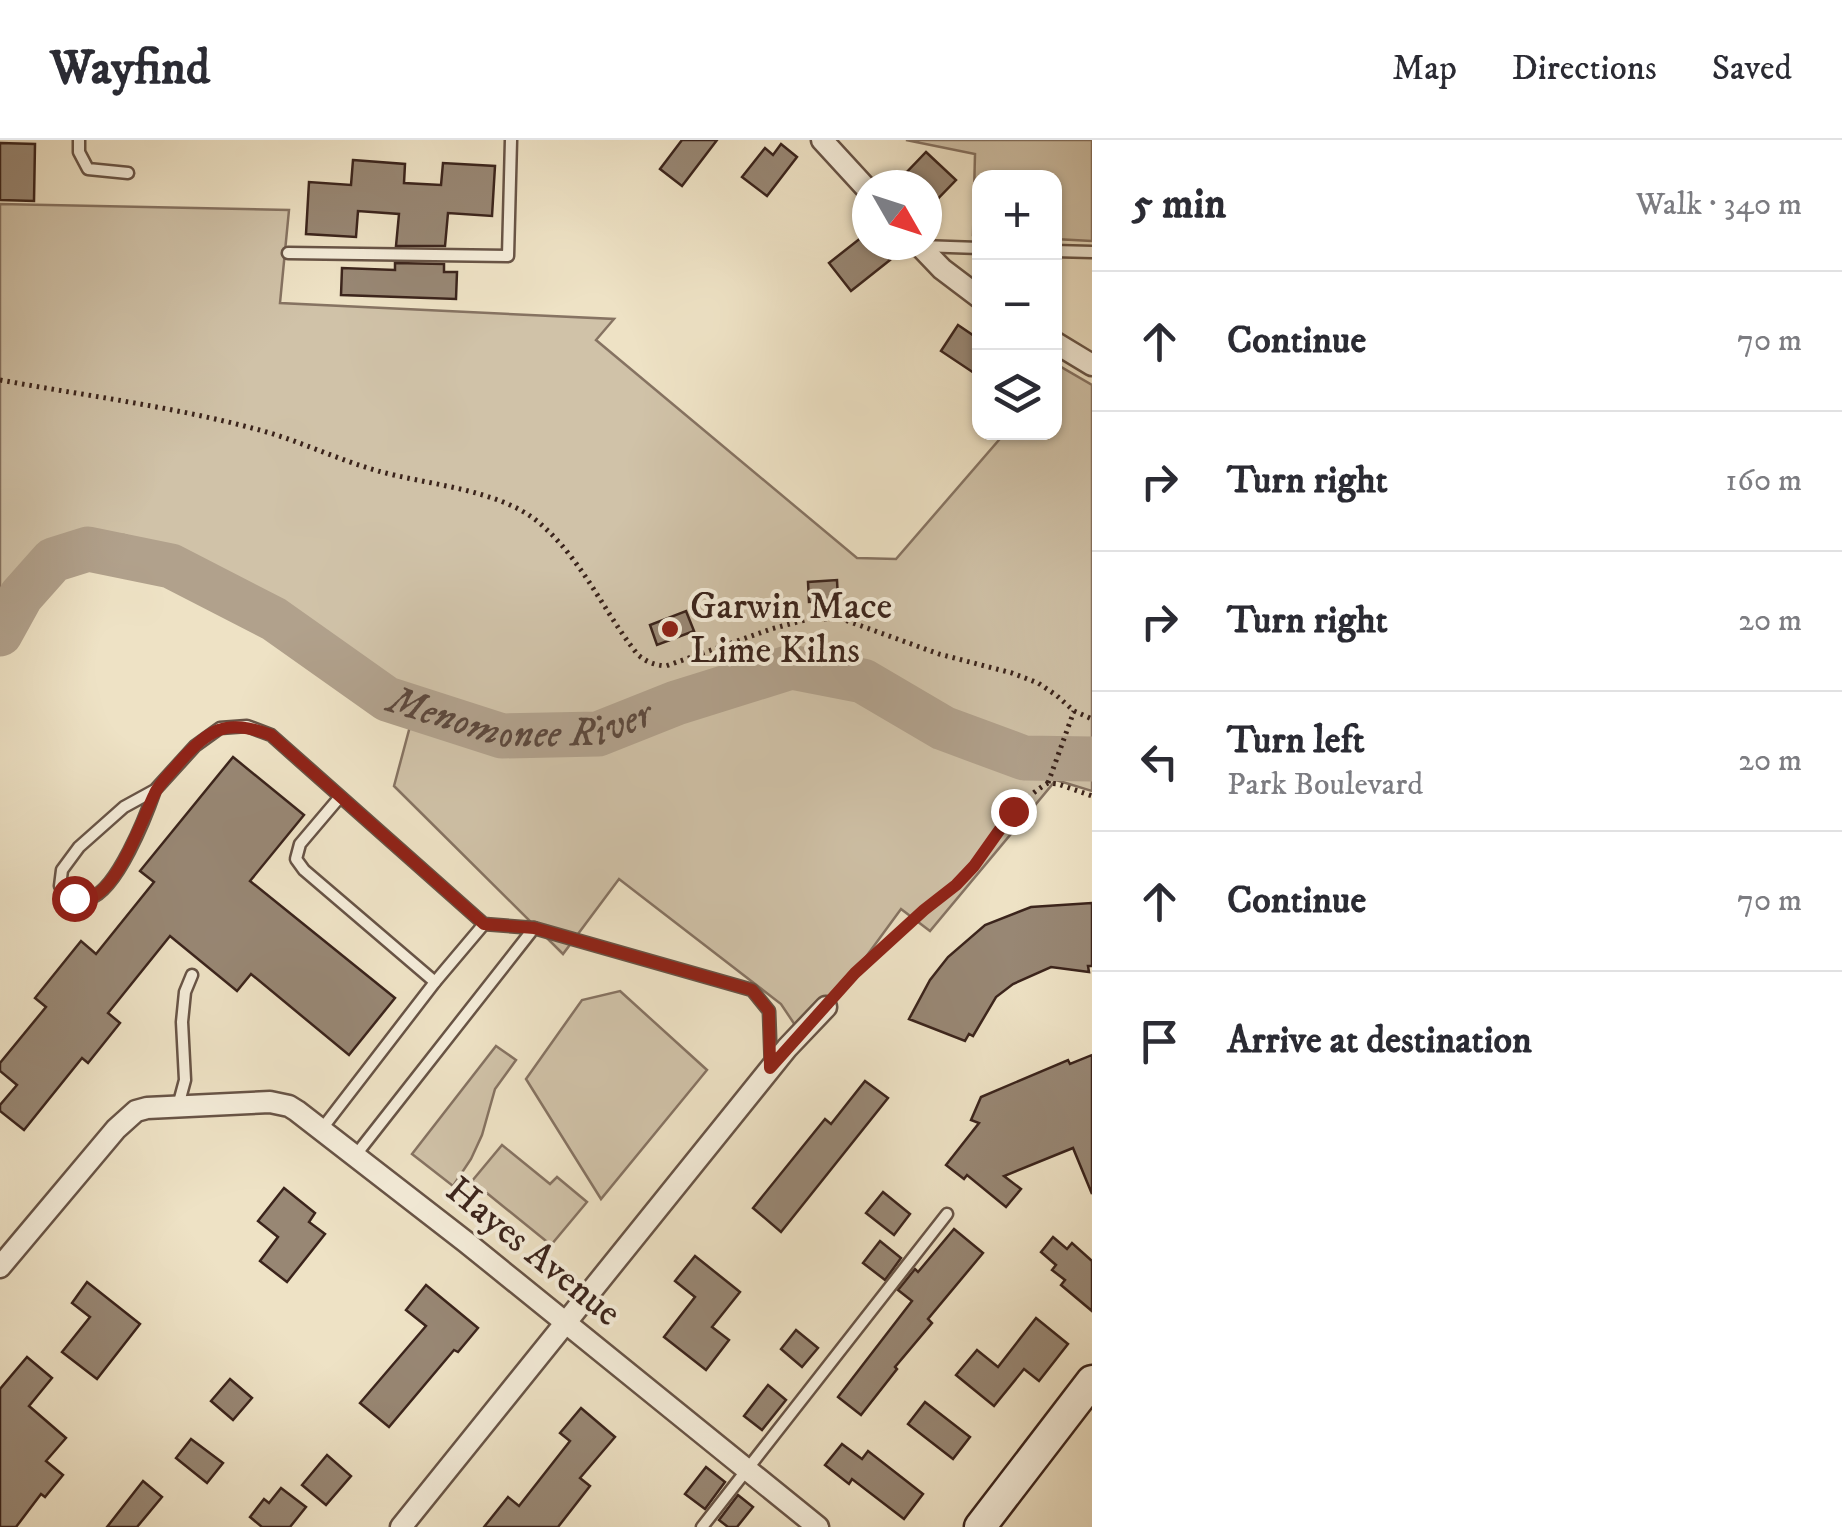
<!DOCTYPE html>
<html lang="en">
<head>
<meta charset="utf-8">
<style>
	body { margin:0; font-family:"IM FELL DW Pica",serif; background:#f2f2f3; color:#2b2b33 }
	.controls { position:absolute; right:30px; top:30px; display:grid; overflow:hidden; border-radius:20px; box-shadow:0 2px 8px #0004 }
	.controls button { width:90px; height:90px; display:grid; place-items:center; padding:0; border:0; border-bottom:2px solid #e1e1e2; background:#fff; color:#2b2b33; font:50px sans-serif }
	.compass { position:absolute; left:852px; top:30px; width:90px; height:90px; border-radius:50%; background:#fff; box-shadow:0 2px 8px #0004; rotate:129deg }
	.stop { position:absolute; width:30px; height:30px; margin:-22px; border:8px solid #8f2418; border-radius:50%; background:#fff }
	.stop.end { background:#8f2418; border-color:#fff; box-shadow:0 2px 10px #0008 }
	.list { margin:0; padding:0; list-style:none }
	h2 { display:flex; justify-content:space-between; align-items:center; height:130px; margin:0; padding:0 40px; font-size:42px }
	h2 small { font-size:32px; font-weight:400; color:#7c7c81 }
	.list li { display:grid; grid-template-columns:65px 1fr auto; gap:30px; align-items:center; box-sizing:border-box; height:140px; padding:0 40px; border-top:2px solid #e1e1e2 }
	.list b { display:block; font-size:38px; white-space:nowrap }
	.list p { margin:0; font-size:32px; white-space:nowrap; color:#7c7c81 }
	.list em { font-size:32px; font-style:normal; color:#7c7c81 }
	.icon { flex:none; width:55px; height:55px; fill:none; stroke:currentColor; stroke-width:2; stroke-linecap:round; stroke-linejoin:round }
	.map { position:relative; flex:none; width:1092px; height:1387px; overflow:hidden }
	header { display:flex; align-items:center; gap:60px; box-sizing:border-box; height:140px; padding:0 50px; background:#fff; border-bottom:2px solid #e1e1e2 }
	header strong { font-size:48px }
	nav { display:flex; gap:55px; margin-inline-start:auto; font-size:35px }
	main { display:flex }
	aside { flex:1; background:#fff }
	.map>svg:first-child { display:block }
	.green { fill:#d0c2a8; stroke:#867362; stroke-width:2.5 }
	.lines { fill:none; stroke-linecap:round; stroke-linejoin:round }
	.river { stroke:#b1a18c; stroke-width:45 }
	.building { fill:#988774; stroke:#3b241c; stroke-width:2.5 }
	.lane-casing { stroke:#685446; stroke-width:15 }
	.street-casing { stroke:#685446; stroke-width:25 }
	.secondary-casing { stroke:#3b241c; stroke-width:35 }
	.path { stroke:#3b241c; stroke-width:5; stroke-dasharray:2.5 5; stroke-linecap:butt }
	.lane { stroke:#f4ecd9; stroke-width:10 }
	.street { stroke:#f4ecd9; stroke-width:20 }
	.secondary { stroke:#f4ecd9; stroke-width:30 }
	.route { stroke:#8f2418; stroke-width:12 }
	.poi-dot { fill:#8f2418; stroke:#f4ecd9; stroke-width:4 }
	.labels { text-anchor:middle; dominant-baseline:central; stroke-width:8; stroke-linejoin:round; paint-order:stroke }
	.poi-label { font-size:38px; fill:#3b241c; stroke:#f4ecd9; text-anchor:start }
	.street-label { font-size:38px; fill:#3b241c; stroke:#f4ecd9 }
	.water-label { font-size:40px; font-style:italic; fill:#5e4a3e; stroke:#f4ecd9 }
</style>
</head>
<body>
<header>
<strong>Wayfind</strong>
<nav><a>Map</a><a>Directions</a><a>Saved</a></nav>
</header>
<main>
<div class="map">
<svg width="1092" height="1387" viewBox="0 0 1092 1387">
	<rect width="100%" height="100%" fill="#eee2c5"/>
	<filter id="stains"><feTurbulence type="fractalNoise" baseFrequency=".002" numOctaves="4"/><feColorMatrix values="0 0 0 0 .2 0 0 0 0 .09 0 0 0 0 .02 0 0 0 .5 -.17"/></filter>
	<radialGradient id="worn" r=".72"><stop offset=".6" stop-color="#630" stop-opacity="0"/><stop offset="1" stop-color="#630" stop-opacity=".3"/></radialGradient>
	<g class="green">
		<path d="M 906,0 L 1092,0 L 1092,101 L 1055,99 L 1054,38 L 979,38 L 979,95 L 973,95 L 975,14 Z"/>
		<path d="M 0,64 L 289,70 L 280,163 L 614,179 L 596,200 L 857,418 L 896,419 L 1005,293 L 1054,292 L 1055,235 L 1061,227 L 1092,245 L 1092,651 L 1056,640 L 930,791 L 901,769 L 805,900 L 781,864 L 619,739 L 563,814 L 394,646 L 420,549 L 372,534 L 284,474 L 180,413 L 124,395 L 84,396 L 41,410 L 22,432 L 0,471 Z"/>
		<path d="M 620,851 L 707,930 L 601,1059 L 526,939 L 582,860 Z"/>
		<path d="M 496,906 L 516,920 L 495,949 L 482,995 L 471,1019 L 453,1046 L 412,1014 Z"/>
		<path d="M 502,1005 L 550,1044 L 557,1037 L 587,1062 L 551,1105 L 472,1041 Z"/>
	</g>
	<g class="lines">
		<path class="river" id="s1" d="M 0,494 L 21,456 L 53,420 L 88,409 L 171,426 L 274,479 L 387,559 L 502,596 L 598,594 L 676,563 L 791,527 L 863,541 L 943,588 L 1024,618 L 1092,619"/>
	</g>
	<g class="building">
		<path d="M 682,0 L 717,0 L 682,46 L 660,29 Z"/>
		<path d="M 0,3 L 35,4 L 34,61 L 0,60 Z"/>
		<path d="M 781,4 L 797,17 L 767,56 L 742,37 L 765,8 L 773,15 Z"/>
		<path d="M 926,12 L 956,40 L 927,70 L 927,45 L 914,45 L 904,35 Z"/>
		<path d="M 353,20 L 405,24 L 404,43 L 441,45 L 443,23 L 495,26 L 492,76 L 448,73 L 445,106 L 396,106 L 399,74 L 358,71 L 356,97 L 306,94 L 309,42 L 351,45 Z"/>
		<path d="M 867,93 L 867,105 L 878,105 L 890,120 L 851,151 L 829,123 Z"/>
		<path d="M 395,123 L 444,124 L 444,132 L 457,132 L 456,159 L 341,155 L 342,128 L 395,130 Z"/>
		<path d="M 958,185 L 980,200 L 980,237 L 941,211 Z"/>
		<path d="M 837,440 L 838,460 L 809,462 L 808,442 Z"/>
		<path d="M 686,471 L 694,491 L 657,505 L 650,485 Z"/>
		<path d="M 233,617 L 304,675 L 250,741 L 395,858 L 349,915 L 251,834 L 237,851 L 170,796 L 108,873 L 120,883 L 88,923 L 82,918 L 24,990 L 0,971 L 0,965 L 17,945 L 0,931 L 0,923 L 46,867 L 35,858 L 81,801 L 96,814 L 154,742 L 140,731 Z"/>
		<path d="M 1092,763 L 1092,826 L 1088,826 L 1089,832 L 1051,827 L 1013,844 L 996,857 L 973,896 L 969,894 L 965,901 L 909,879 L 930,840 L 948,817 L 985,785 L 1031,767 Z"/>
		<path d="M 1092,915 L 1092,1054 L 1073,1008 L 1004,1036 L 1021,1049 L 1006,1067 L 967,1035 L 964,1039 L 946,1025 L 979,983 L 971,980 L 981,957 L 1068,920 L 1070,924 Z"/>
		<path d="M 865,941 L 888,958 L 781,1092 L 753,1068 L 825,979 L 831,984 Z"/>
		<path d="M 284,1048 L 315,1073 L 309,1082 L 325,1094 L 287,1142 L 260,1121 L 278,1097 L 258,1081 Z"/>
		<path d="M 883,1052 L 910,1074 L 894,1095 L 866,1073 Z"/>
		<path d="M 954,1089 L 983,1113 L 928,1179 L 932,1183 L 895,1227 L 897,1229 L 861,1275 L 838,1257 L 912,1161 L 898,1150 L 915,1129 L 918,1132 Z"/>
		<path d="M 1053,1097 L 1067,1109 L 1072,1103 L 1092,1121 L 1092,1171 L 1061,1145 L 1065,1140 L 1052,1130 L 1056,1125 L 1041,1112 Z"/>
		<path d="M 880,1101 L 901,1118 L 885,1140 L 863,1123 Z"/>
		<path d="M 695,1116 L 740,1152 L 712,1187 L 729,1200 L 706,1230 L 664,1197 L 695,1157 L 675,1141 Z"/>
		<path d="M 87,1142 L 140,1184 L 97,1239 L 62,1212 L 90,1177 L 72,1163 Z"/>
		<path d="M 426,1145 L 478,1188 L 458,1212 L 454,1210 L 389,1287 L 360,1263 L 426,1186 L 406,1170 Z"/>
		<path d="M 1036,1178 L 1068,1204 L 1039,1241 L 1024,1229 L 994,1266 L 956,1235 L 977,1210 L 998,1227 Z"/>
		<path d="M 796,1190 L 818,1208 L 802,1227 L 781,1209 Z"/>
		<path d="M 27,1217 L 52,1238 L 29,1266 L 66,1298 L 46,1321 L 63,1335 L 45,1357 L 41,1354 L 16,1387 L 0,1387 L 0,1249 Z"/>
		<path d="M 230,1239 L 252,1258 L 233,1280 L 211,1261 Z"/>
		<path d="M 768,1245 L 786,1260 L 762,1290 L 744,1276 Z"/>
		<path d="M 925,1262 L 970,1297 L 953,1319 L 908,1284 Z"/>
		<path d="M 581,1268 L 615,1297 L 580,1338 L 590,1346 L 558,1387 L 484,1387 L 508,1357 L 519,1366 L 570,1301 L 560,1293 Z"/>
		<path d="M 191,1299 L 223,1323 L 207,1343 L 176,1318 Z"/>
		<path d="M 842,1304 L 862,1319 L 868,1311 L 923,1354 L 904,1379 L 852,1339 L 849,1344 L 825,1325 Z"/>
		<path d="M 327,1315 L 351,1336 L 326,1365 L 302,1345 Z"/>
		<path d="M 706,1327 L 725,1342 L 705,1369 L 685,1354 Z"/>
		<path d="M 143,1341 L 162,1357 L 137,1387 L 107,1387 Z"/>
		<path d="M 281,1348 L 306,1367 L 290,1387 L 262,1387 L 250,1377 L 264,1359 L 269,1363 Z"/>
		<path d="M 738,1355 L 753,1367 L 737,1387 L 728,1387 L 719,1380 Z"/>
	</g>
	<g class="lines">
		<g class="lane-casing">
			<g id="lane">
				<path d="M 79,0 L 79,12 L 88,29 L 128,33"/>
				<path d="M 921,106 L 979,108"/>
				<path d="M 1054,111 L 1092,112"/>
				<path d="M 288,113 L 508,116 L 511,0"/>
				<path d="M 155,650 C 146,676 117,750 90,758 C 85,760 79,758 74,758 L 60,746 L 62,730 L 79,707 L 124,667 L 155,650 L 195,606 L 220,588 L 247,586 L 271,595 L 484,784 L 534,788"/>
				<path d="M 339,658 L 300,704 L 296,719 L 304,730 L 435,842"/>
				<path d="M 178,966 L 185,940 L 182,882 L 185,852 L 192,835"/>
				<path d="M 321,990 L 435,842 L 484,784"/>
				<path d="M 355,1016 L 534,788 L 752,850 L 769,871 L 771,927"/>
				<path d="M 702,1387 L 947,1074"/>
			</g>
		</g>
		<g class="street-casing">
			<g id="street">
				<path d="M 822,0 L 867,49"/>
				<path d="M 919,105 L 942,129 L 979,157"/>
				<path d="M 1054,202 L 1092,225"/>
				<path d="M 0,1127 L 116,989 L 136,971 L 147,968 L 270,962 L 289,966 L 297,971 L 466,1102 L 818,1387"/>
				<path d="M 401,1387 L 787,908 L 826,867"/>
			</g>
		</g>
		<g class="secondary-casing">
			<path id="secondary" d="M 980,1387 L 1092,1241"/>
		</g>
		<g class="path">
			<path d="M 0,240 C 87,256 177,267 263,291 C 302,302 339,320 378,331 C 428,345 497,349 537,381 C 582,418 603,471 638,515 C 647,522 654,525 666,526 L 771,489 L 809,479 L 842,479 L 939,514 L 1012,533 L 1038,543 L 1056,555 L 1074,571 L 1092,579"/>
			<path d="M 1048,643 L 1074,571"/>
			<path d="M 840,850 C 865,821 895,795 924,770 C 936,760 949,751 960,740 C 991,709 1009,665 1048,643 L 1058,644 L 1092,656"/>
		</g>
		<use href="#lane" class="lane"/>
		<use href="#street" class="street"/>
		<use href="#secondary" class="secondary"/>
	</g>
	<g class="lines">
		<path class="route" d="M 74,758 C 79,758 84,759 89,758 C 118,750 142,680 154,655 C 159,643 170,634 178,624 C 209,589 225,578 271,595 L 484,784 L 534,788 L 752,850 L 769,871 L 770,928 L 855,833 L 924,770 L 956,745 L 974,726 L 1013,671"/>
	</g>
	<circle class="poi-dot" cx="670" cy="489" r="10"/>
	<g class="labels">
		<g class="poi-label">
			<text x="690" y="467">Garwin Mace<tspan x="690" dy="44">Lime Kilns</tspan></text>
		</g>
		<g class="street-label">
			<text transform="translate(533 1112) rotate(39)">Hayes Avenue</text>
		</g>
		<g class="water-label">
			<text stroke="none"><textPath href="#s1" startOffset="605">Menomonee River</textPath></text>
		</g>
	</g>
	<rect width="100%" height="100%" filter="url(#stains)"/>
	<rect width="100%" height="100%" fill="url(#worn)"/>
</svg>
<div class="controls">
<button>+</button>
<button>−</button>
<button><svg class="icon" aria-label="layers" viewBox="0 0 24 24"><path d="M12 4l9 5-9 5-9-5zM3 14l9 5 9-5"/></svg></button>
</div>
<svg class="compass" viewBox="-18 -18 36 36"><path d="M0-13l5 13h-10z" fill="#e53935"/><path d="M0 13l5-13h-10z" fill="#7c7c81"/></svg>
<div class="stop" style="left:74px;top:758px"></div>
<div class="stop end" style="left:1013px;top:671px"></div>
</div>
<aside>
<h2>5 min<small>Walk · 340 m</small></h2>
<ul class="list">
<li><svg class="icon" aria-label="ahead" viewBox="0 0 24 24"><path d="M12 20V5M6 11l6-6 6 6"/></svg><div><b>Continue</b></div><em>70 m</em></li>
<li><svg class="icon" aria-label="right" viewBox="0 0 24 24"><path d="M7 20v-9h11M14 6l5 5-5 5"/></svg><div><b>Turn right</b></div><em>160 m</em></li>
<li><svg class="icon" aria-label="right" viewBox="0 0 24 24"><path d="M7 20v-9h11M14 6l5 5-5 5"/></svg><div><b>Turn right</b></div><em>20 m</em></li>
<li><svg class="icon" aria-label="left" viewBox="0 0 24 24"><path d="M17 20v-9H6M10 6l-5 5 5 5"/></svg><div><b>Turn left</b><p>Park Boulevard</p></div><em>20 m</em></li>
<li><svg class="icon" aria-label="ahead" viewBox="0 0 24 24"><path d="M12 20V5M6 11l6-6 6 6"/></svg><div><b>Continue</b></div><em>70 m</em></li>
<li><svg class="icon" aria-label="arrive" viewBox="0 0 24 24"><path d="M6 21V4h12l-3 4 3 4H6"/></svg><div><b>Arrive at destination</b></div></li>
</ul>
</aside>
</main>
</body>
</html>
